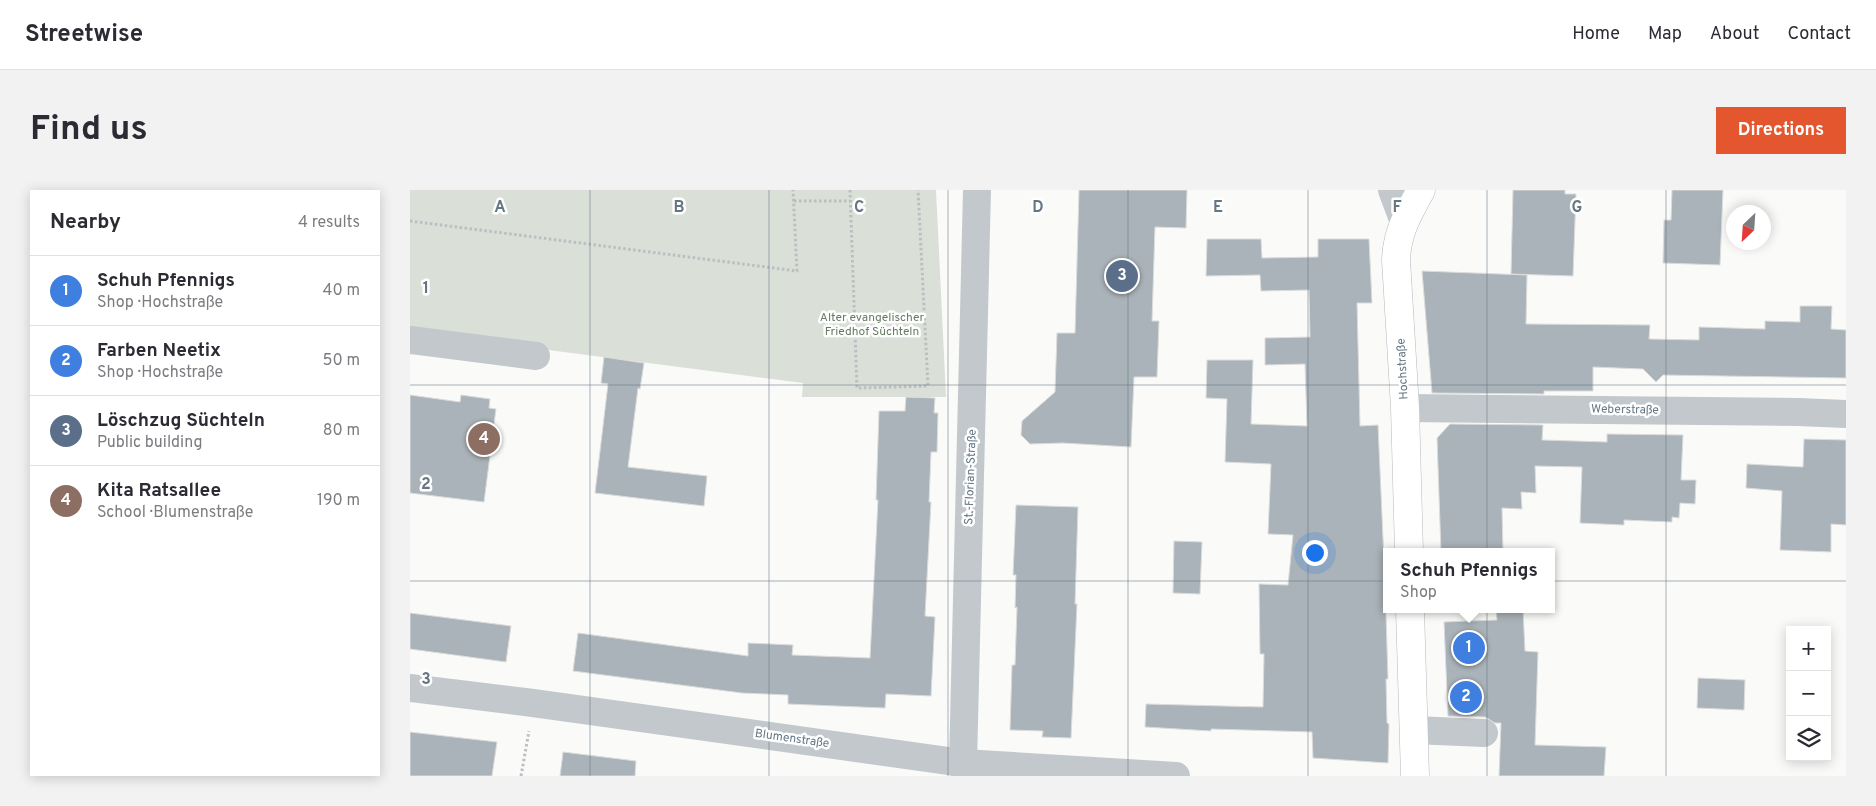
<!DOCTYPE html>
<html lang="en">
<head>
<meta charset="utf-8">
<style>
	body { margin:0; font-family:Overpass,sans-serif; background:#f2f2f3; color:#2b2b33 }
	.controls { position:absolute; right:15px; bottom:15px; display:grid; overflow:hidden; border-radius:0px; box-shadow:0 2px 12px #0003 }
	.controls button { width:45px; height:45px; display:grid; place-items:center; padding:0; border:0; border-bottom:1px solid #e1e1e2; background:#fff; color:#2b2b33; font:25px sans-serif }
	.compass { position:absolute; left:1316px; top:15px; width:45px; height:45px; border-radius:50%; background:#fff; box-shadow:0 2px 12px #0003; rotate:205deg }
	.you { position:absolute; left:904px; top:362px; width:18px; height:18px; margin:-12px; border:4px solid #fff; border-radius:50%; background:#1a73e8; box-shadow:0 0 0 8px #1a73e833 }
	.badge { display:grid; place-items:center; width:32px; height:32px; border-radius:50%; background:#e4572e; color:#fff; font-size:16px; font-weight:700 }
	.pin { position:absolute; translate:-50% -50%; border:2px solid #fff; box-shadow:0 1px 5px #0006 }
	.popup { position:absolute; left:973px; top:358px; width:172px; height:65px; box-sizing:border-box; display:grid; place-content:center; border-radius:0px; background:#fff; filter:drop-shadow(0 1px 4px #0005); font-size:16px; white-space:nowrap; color:#7c7c81 }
	.popup b { font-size:19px; color:#2b2b33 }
	.popup::after { content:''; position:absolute; left:50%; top:100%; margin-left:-10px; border:10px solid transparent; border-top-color:#fff }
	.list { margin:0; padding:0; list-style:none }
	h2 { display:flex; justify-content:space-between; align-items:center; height:65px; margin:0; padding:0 20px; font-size:21px }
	h2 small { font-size:16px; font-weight:400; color:#7c7c81 }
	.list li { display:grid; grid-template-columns:32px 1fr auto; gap:15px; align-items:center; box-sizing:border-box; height:70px; padding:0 20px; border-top:1px solid #e1e1e2 }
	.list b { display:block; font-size:19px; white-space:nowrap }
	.list p { margin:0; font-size:16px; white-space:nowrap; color:#7c7c81 }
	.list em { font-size:16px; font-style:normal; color:#7c7c81 }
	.icon { flex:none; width:28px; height:28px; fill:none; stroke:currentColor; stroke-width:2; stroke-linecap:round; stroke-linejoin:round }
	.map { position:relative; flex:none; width:1436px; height:586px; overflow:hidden; border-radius:0px }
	header { display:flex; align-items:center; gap:30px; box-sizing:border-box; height:70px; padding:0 25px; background:#fff; border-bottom:1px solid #e1e1e2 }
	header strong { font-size:24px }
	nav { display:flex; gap:28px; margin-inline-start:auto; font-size:18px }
	.intro { display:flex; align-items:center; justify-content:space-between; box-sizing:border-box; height:120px; padding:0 30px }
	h1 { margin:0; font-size:35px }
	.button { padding:12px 22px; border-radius:0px; background:#e4572e; color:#fff; font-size:18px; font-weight:700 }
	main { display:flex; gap:30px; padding:0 30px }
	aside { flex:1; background:#fff; border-radius:0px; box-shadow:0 2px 12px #0003 }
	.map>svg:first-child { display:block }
	.green { fill:#dadfd7 }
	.building { fill:#aab3b9; stroke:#dcdcda }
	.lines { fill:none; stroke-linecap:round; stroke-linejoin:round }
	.major-casing { stroke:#b5babe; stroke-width:29 }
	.path { stroke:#bbbfc2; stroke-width:3; stroke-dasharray:2.5 2.5; stroke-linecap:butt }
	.minor { stroke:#c3c8cc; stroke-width:28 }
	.major { stroke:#fff; stroke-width:28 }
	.grid { fill:none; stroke:#657683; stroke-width:1; stroke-opacity:0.55 }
	.labels { text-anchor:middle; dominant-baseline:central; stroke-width:5; stroke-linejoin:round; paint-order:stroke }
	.park-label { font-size:12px; fill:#687a64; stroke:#fff }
	.street-label { font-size:12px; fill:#657683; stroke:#fff }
	.grid-label { font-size:16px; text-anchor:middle; font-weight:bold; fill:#657683; stroke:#fff; stroke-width:5; stroke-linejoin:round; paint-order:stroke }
</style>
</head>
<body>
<header>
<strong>Streetwise</strong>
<nav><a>Home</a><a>Map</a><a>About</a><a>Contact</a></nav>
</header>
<div class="intro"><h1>Find us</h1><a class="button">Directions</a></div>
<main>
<aside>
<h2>Nearby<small>4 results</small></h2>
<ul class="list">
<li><span class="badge" style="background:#3f7fe0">1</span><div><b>Schuh Pfennigs</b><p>Shop · Hochstraße</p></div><em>40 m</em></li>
<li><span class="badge" style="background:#3f7fe0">2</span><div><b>Farben Neetix</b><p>Shop · Hochstraße</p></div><em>50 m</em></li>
<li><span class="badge" style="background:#5c6f8a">3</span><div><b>Löschzug Süchteln</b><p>Public building</p></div><em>80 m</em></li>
<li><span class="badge" style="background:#8d6e63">4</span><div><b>Kita Ratsallee</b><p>School · Blumenstraße</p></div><em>190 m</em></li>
</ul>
</aside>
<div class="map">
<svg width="1436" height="586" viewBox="0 0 1436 586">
	<rect width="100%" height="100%" fill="#fafaf8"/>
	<path class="green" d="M 0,0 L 526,0 L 536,207 L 392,207 L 393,193 L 0,142 Z"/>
	<g class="building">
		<path d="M 669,0 L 777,0 L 776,38 L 745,37 L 742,131 L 749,131 L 747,187 L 724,187 L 721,257 L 653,253 L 620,254 L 611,245 L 612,231 L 645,202 L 647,143 L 665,143 Z"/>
		<path d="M 1103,0 L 1155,0 L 1155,4 L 1166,4 L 1163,86 L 1101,84 Z"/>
		<path d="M 1262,0 L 1313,0 L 1310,75 L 1253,73 L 1254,30 L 1261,30 Z"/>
		<path d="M 797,49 L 851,49 L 852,68 L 908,67 L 908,49 L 959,49 L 962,113 L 947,113 L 950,236 L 968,235 L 975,393 L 978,489 L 976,489 L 977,533 L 979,534 L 978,573 L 903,568 L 902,542 L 801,539 L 801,541 L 735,537 L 736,514 L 853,517 L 854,464 L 850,464 L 849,394 L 878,395 L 883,345 L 858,344 L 861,274 L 815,272 L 817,209 L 796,208 L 797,170 L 843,170 L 841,234 L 897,236 L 895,174 L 855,175 L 855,148 L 900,147 L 899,100 L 851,101 L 850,85 L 796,86 Z"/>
		<path d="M 1012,81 L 1117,85 L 1116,134 L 1240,135 L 1239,149 L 1289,150 L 1289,137 L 1355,139 L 1355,131 L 1390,132 L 1390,116 L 1422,116 L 1421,139 L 1436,140 L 1436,188 L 1253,185 L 1246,192 L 1233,179 L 1183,177 L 1183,201 L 1134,201 L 1134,204 L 1022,203 Z"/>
		<path d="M 194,167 L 234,173 L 230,199 L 228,198 L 218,277 L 297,286 L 294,316 L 185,303 L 198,194 L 191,193 Z"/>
		<path d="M 0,205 L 50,212 L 51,205 L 80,209 L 79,218 L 86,219 L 74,312 L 0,303 Z"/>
		<path d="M 496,207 L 525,208 L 524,223 L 528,223 L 527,262 L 521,262 L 519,312 L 521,312 L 515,426 L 525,427 L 521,506 L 476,504 L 475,518 L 378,514 L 378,505 L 332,503 L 163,481 L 168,443 L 338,466 L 338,453 L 383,455 L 382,465 L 460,468 L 468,310 L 466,310 L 469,221 L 495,221 Z"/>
		<path d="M 1040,234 L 1133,235 L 1132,250 L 1197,252 L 1197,244 L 1273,245 L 1271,290 L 1286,290 L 1285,314 L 1270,313 L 1269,328 L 1262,327 L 1262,332 L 1214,330 L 1214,335 L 1170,333 L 1172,277 L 1125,276 L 1126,303 L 1111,302 L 1112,319 L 1092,318 L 1093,362 L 1031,362 L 1027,248 Z"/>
		<path d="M 1394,249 L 1436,250 L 1436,335 L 1421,334 L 1421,362 L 1370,360 L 1372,301 L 1336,298 L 1337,274 L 1393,277 Z"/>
		<path d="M 606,315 L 668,317 L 665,414 L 667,414 L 661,548 L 632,547 L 633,541 L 600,540 L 602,475 L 605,475 L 607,417 L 605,418 L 606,385 L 603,385 Z"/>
		<path d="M 764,351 L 792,352 L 790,404 L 763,403 Z"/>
		<path d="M 1086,419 L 1113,419 L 1115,461 L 1128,462 L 1125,555 L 1196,557 L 1194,586 L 1089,586 L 1091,533 L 1085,533 L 1075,527 L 1038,526 L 1034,432 L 1087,430 Z"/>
		<path d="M 0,423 L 101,436 L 96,472 L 0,459 Z"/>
		<path d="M 1288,488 L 1335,490 L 1334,520 L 1287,518 Z"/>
		<path d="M 0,542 L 87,552 L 82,586 L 0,586 Z"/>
		<path d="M 153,562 L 226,571 L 225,586 L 150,586 Z"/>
	</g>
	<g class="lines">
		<g class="major-casing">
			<g id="major">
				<path d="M 999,362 L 995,218 L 986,70 C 987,42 998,24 1011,0"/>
				<path d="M 1000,419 L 1005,586"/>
			</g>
		</g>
		<g class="path">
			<path d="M 440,0 L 447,198 L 518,196 L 508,0"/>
			<path d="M 384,11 L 440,11"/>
			<path d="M 0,31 L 387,81 L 383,0"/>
			<path d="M 111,586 L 119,541"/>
		</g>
		<g class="minor">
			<path d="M 982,0 L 994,32"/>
			<path d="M 0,150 L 126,166"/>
			<path d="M 995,218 L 1388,222 L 1436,224"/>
			<path d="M 0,498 L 123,513 L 553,573 L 766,586"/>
			<path d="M 1004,540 L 1074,543"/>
			<path d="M 555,586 L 553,573 L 567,0"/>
		</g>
		<use href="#major" class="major"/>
	</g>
	<path class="grid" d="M 180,0 L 180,586M 359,0 L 359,586M 538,0 L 538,586M 718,0 L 718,586M 898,0 L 898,586M 1077,0 L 1077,586M 1256,0 L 1256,586M 0,195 L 1436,195M 0,391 L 1436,391"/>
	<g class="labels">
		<g class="park-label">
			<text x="462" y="128">Alter evangelischer<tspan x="462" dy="14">Friedhof Süchteln</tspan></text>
		</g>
		<g class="street-label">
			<text transform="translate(993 179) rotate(-93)">Hochstraße</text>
			<text transform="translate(1215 220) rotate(1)">Weberstraße</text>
			<text transform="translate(561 287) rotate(-88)">St.-Florian-Straße</text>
			<text transform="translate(382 549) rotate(8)">Blumenstraße</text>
		</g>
	</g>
	<g class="grid-label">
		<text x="90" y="22">A</text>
		<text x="269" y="22">B</text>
		<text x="449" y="22">C</text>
		<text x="628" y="22">D</text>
		<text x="808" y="22">E</text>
		<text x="987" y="22">F</text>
		<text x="1167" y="22">G</text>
		<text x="16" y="103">1</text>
		<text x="16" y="299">2</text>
		<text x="16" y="494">3</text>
	</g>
</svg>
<div class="controls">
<button>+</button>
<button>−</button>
<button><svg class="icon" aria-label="layers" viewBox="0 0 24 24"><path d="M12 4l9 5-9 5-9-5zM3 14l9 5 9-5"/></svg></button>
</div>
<svg class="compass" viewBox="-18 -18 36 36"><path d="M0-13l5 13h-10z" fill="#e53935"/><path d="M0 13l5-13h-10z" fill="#7c7c81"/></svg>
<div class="you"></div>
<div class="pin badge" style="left:1059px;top:458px;background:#3f7fe0">1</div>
<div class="popup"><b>Schuh Pfennigs</b>Shop</div>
<div class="pin badge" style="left:1056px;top:507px;background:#3f7fe0">2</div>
<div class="pin badge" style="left:712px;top:86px;background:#5c6f8a">3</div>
<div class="pin badge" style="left:74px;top:249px;background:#8d6e63">4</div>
</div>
</main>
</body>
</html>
